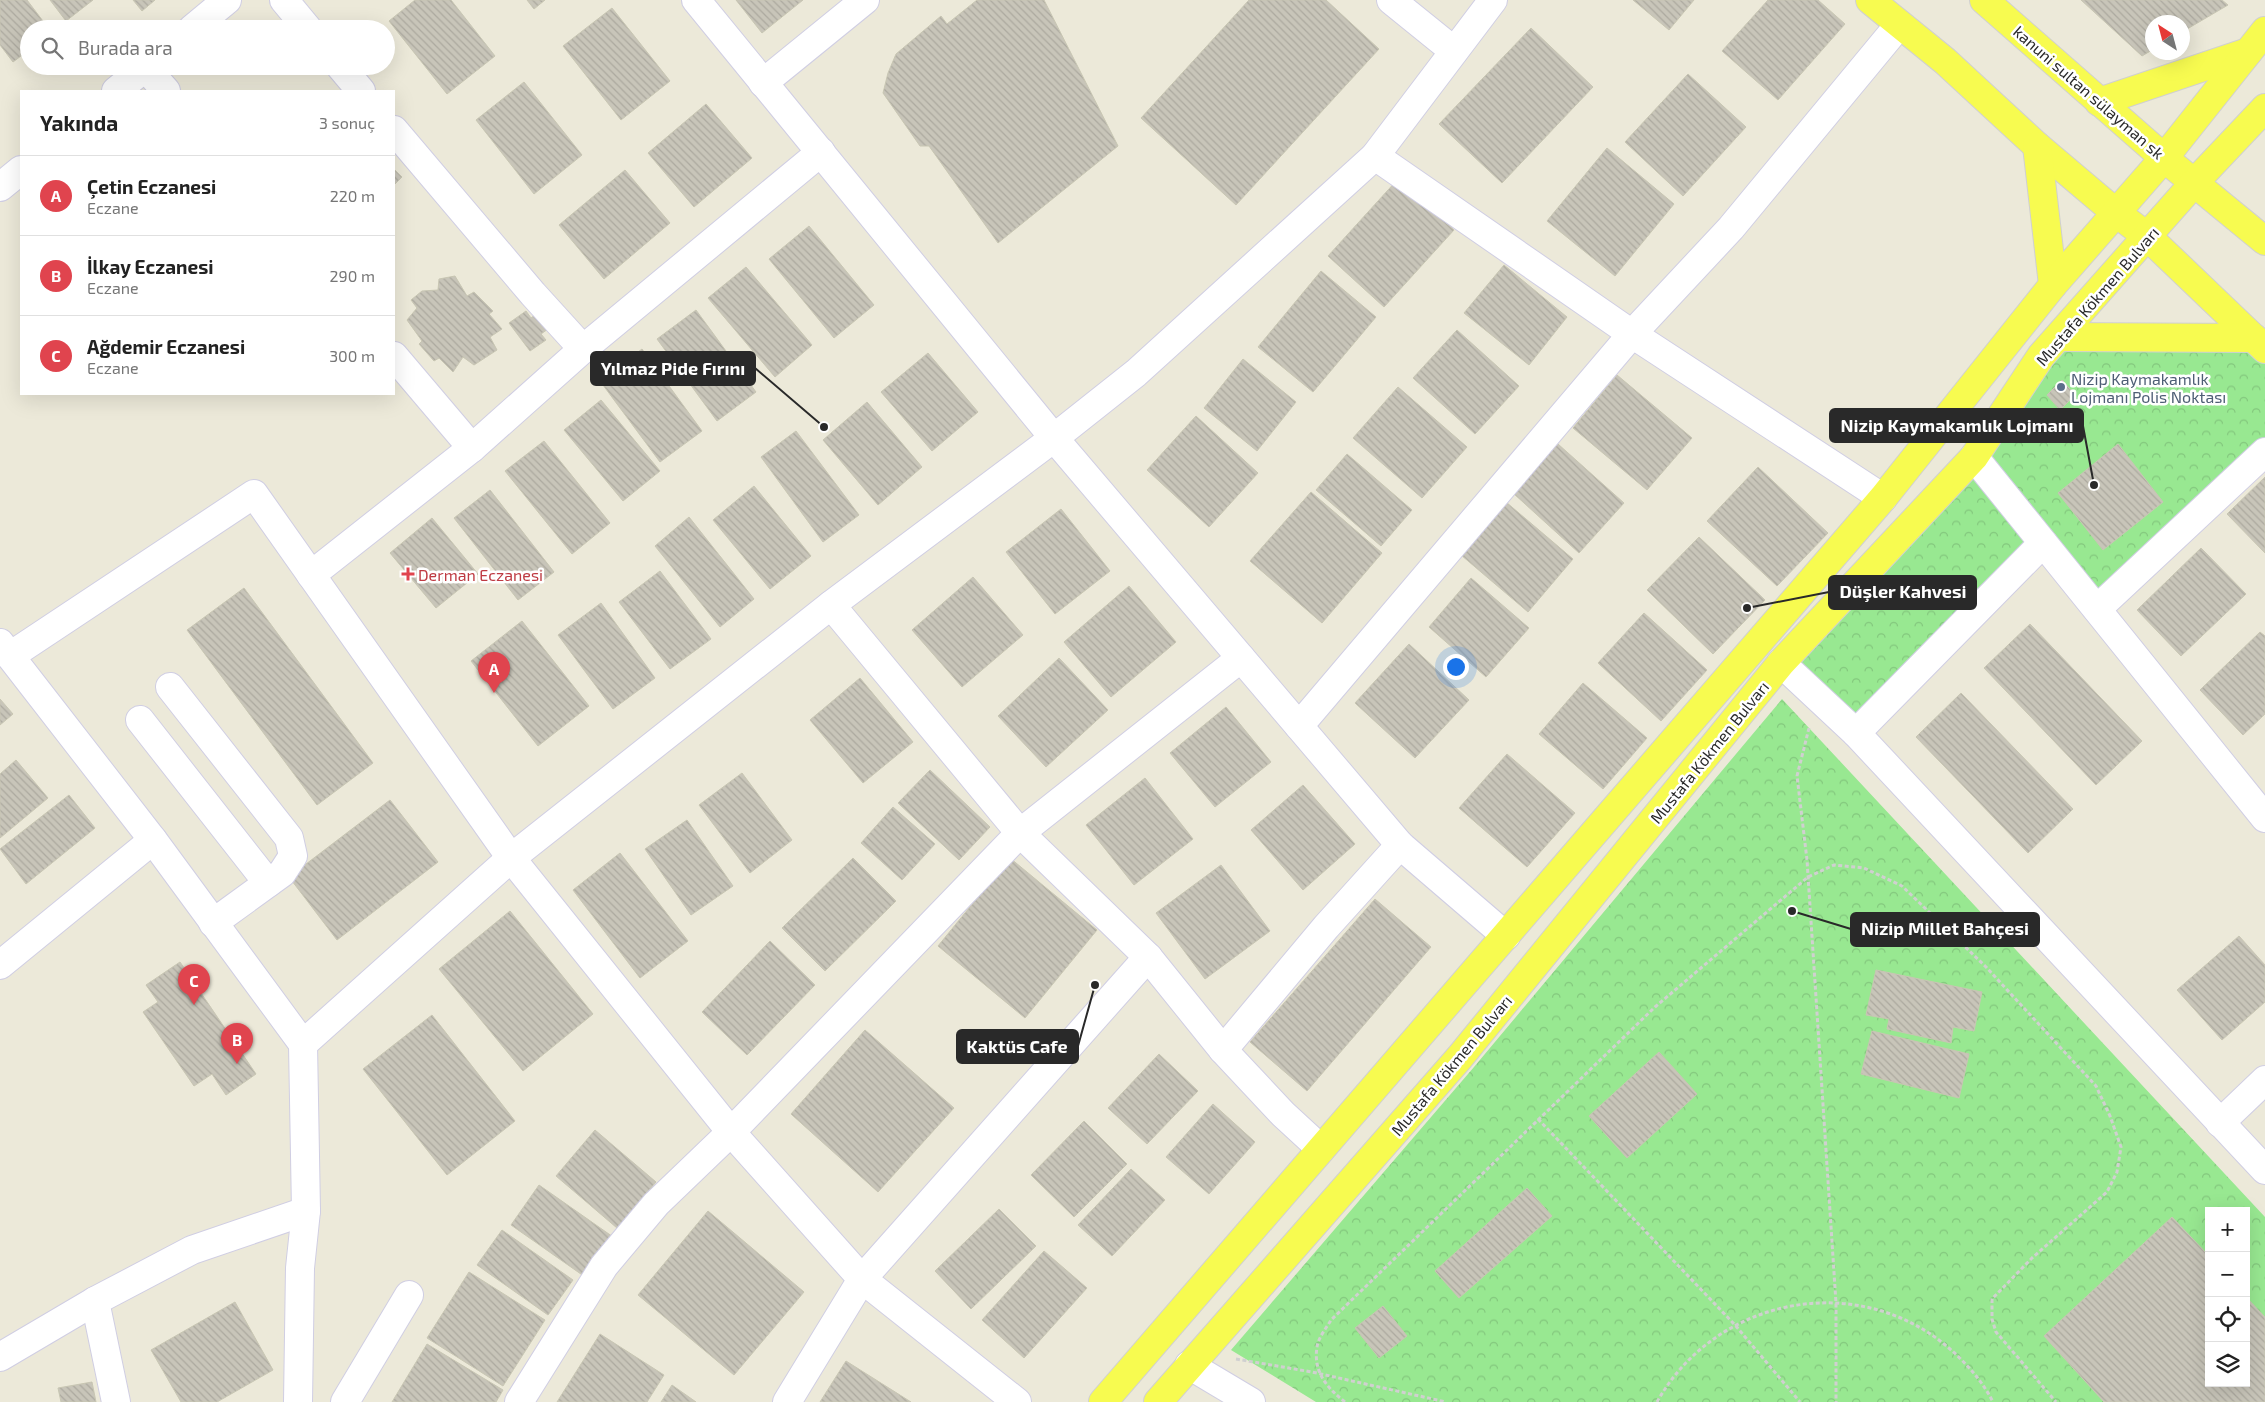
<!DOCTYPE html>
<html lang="tr">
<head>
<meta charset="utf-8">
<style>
	body { margin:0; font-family:"Exo 2",sans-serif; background:#f6f6f6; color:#222 }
	.controls { position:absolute; right:15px; bottom:15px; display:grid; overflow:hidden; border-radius:0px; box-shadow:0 5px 20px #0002 }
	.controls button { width:45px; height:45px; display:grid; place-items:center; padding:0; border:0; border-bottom:1px solid #e0e0e0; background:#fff; color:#222; font:25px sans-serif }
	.compass { position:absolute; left:2145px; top:15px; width:45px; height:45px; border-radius:50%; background:#fff; box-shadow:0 5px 20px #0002; rotate:324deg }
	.you { position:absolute; left:1455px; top:666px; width:18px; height:18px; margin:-12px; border:4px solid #fff; border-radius:50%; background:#1a73e8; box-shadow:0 0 0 8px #1a73e833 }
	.badge { display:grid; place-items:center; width:32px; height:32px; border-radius:50%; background:#db2777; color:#fff; font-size:16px; font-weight:700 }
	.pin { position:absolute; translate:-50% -41px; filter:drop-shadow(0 1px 2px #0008) }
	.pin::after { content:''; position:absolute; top:26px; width:18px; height:15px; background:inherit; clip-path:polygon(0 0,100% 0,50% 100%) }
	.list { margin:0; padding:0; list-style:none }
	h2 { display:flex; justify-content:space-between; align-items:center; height:65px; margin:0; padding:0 20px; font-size:21px }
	h2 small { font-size:16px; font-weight:400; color:#767676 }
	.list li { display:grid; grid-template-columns:32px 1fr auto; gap:15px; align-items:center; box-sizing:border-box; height:80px; padding:0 20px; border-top:1px solid #e0e0e0 }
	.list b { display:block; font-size:19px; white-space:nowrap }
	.list p { margin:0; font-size:16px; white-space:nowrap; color:#767676 }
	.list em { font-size:16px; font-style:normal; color:#767676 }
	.icon { flex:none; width:28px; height:28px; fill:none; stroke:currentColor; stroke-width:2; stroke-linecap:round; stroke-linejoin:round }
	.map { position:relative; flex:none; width:2265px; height:1402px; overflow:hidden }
	.search { position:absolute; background:#fff; box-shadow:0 5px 20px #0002; left:20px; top:20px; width:375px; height:55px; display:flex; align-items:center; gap:12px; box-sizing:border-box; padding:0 18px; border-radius:28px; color:#767676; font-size:19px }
	.panel { position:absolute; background:#fff; box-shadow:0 5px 20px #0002; left:20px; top:90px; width:375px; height:305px; border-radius:0px }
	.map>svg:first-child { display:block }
	.park { fill:url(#park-crowns); fill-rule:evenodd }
	.building { fill:url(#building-back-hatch); stroke:#c8c6b3 }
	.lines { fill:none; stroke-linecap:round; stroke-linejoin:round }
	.minor-casing { stroke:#d0cee3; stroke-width:30 }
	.major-casing { stroke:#d0d0d0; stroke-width:30 }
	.path { stroke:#d0d0d0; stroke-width:3; stroke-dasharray:4 2.5; stroke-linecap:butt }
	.minor { stroke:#fff; stroke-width:28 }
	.major { stroke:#f7fb50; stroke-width:28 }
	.service-dot { fill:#5c6f8a; stroke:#fff; stroke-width:2 }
	.health-dot { fill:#e0444e; stroke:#fff; stroke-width:2 }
	.labels { text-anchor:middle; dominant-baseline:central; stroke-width:5; stroke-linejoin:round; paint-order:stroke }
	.street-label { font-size:16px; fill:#292929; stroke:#fff }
	.service-label { font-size:16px; fill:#4e5e75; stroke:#fff; text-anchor:start }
	.health-label { font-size:16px; fill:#be3a42; stroke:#fff; text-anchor:start }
	.leader { fill:none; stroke:#292929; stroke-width:2 }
	.callout-dot { fill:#292929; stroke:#fff; stroke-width:2 }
	.callout { fill:#292929; stroke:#292929; stroke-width:2 }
	.callout-label { font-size:18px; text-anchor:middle; font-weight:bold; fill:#fff }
</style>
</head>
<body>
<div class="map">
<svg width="2265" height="1402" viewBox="0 0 2265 1402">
	<defs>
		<pattern id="park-crowns" width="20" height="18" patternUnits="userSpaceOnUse" patternTransform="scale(1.25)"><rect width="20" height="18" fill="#98e891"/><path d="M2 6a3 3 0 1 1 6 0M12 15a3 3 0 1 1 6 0" fill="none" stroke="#83c77d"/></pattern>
		<pattern id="building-back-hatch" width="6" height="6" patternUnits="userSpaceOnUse" patternTransform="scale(1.25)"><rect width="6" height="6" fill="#c8c5b9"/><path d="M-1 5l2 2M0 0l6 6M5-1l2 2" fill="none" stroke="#aca99f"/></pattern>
	</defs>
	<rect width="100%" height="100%" fill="#ece9d9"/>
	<g class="park">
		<path d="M 2059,337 L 2265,349 L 2265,452 L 2097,609 L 2043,543 L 1856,733 L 1781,663 Z"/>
		<path d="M 1782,699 L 2265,1217 L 2265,1402 L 1316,1402 L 1231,1350 L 1474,1067 ZM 2209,1211 L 2246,1211 L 2246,1383 L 2209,1383 Z"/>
	</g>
	<g class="building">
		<path d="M 0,0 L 27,0 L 49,29 L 29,29 L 29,50 L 13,62 L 0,45 Z"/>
		<path d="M 50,0 L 93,0 L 66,21 Z"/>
		<path d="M 133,0 L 155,0 L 142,11 Z"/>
		<path d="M 415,0 L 451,0 L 495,56 L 447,94 L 389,21 Z"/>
		<path d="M 527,0 L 545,0 L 534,9 Z"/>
		<path d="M 736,0 L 803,0 L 762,33 Z"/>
		<path d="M 977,0 L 1044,0 L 1118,146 L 998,243 L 929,146 L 920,146 L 883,93 L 888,73 L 896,54 L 941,16 L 947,24 Z"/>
		<path d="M 1249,0 L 1326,0 L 1379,49 L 1236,205 L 1141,118 Z"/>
		<path d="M 1633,0 L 1694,0 L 1669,30 Z"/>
		<path d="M 1768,0 L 1818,0 L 1845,24 L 1778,100 L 1722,51 Z"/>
		<path d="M 2081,0 L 2222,0 L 2228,5 L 2182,32 L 2182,22 L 2152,22 L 2152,50 L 2142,56 Z"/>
		<path d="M 612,8 L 670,81 L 621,120 L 563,46 Z"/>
		<path d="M 1531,28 L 1593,87 L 1502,183 L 1439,124 Z"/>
		<path d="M 1688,74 L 1746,127 L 1683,196 L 1625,142 Z"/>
		<path d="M 524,82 L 582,155 L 534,194 L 476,120 Z"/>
		<path d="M 706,104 L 752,158 L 694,207 L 648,153 Z"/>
		<path d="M 1607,148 L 1674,204 L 1615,276 L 1547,221 Z"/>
		<path d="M 394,169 L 402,177 L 394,185 Z"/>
		<path d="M 625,170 L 670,223 L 604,279 L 559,225 Z"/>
		<path d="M 1398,179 L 1454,230 L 1384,307 L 1328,256 Z"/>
		<path d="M 809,226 L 874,305 L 834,338 L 769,259 Z"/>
		<path d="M 1504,265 L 1567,317 L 1529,365 L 1464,313 Z"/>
		<path d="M 746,267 L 812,345 L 775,377 L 708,298 Z"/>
		<path d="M 1321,271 L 1376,317 L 1313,392 L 1258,347 Z"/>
		<path d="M 455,276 L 467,296 L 474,292 L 493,311 L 489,314 L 502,329 L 490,337 L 497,350 L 474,365 L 463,357 L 453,372 L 439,358 L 434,361 L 419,344 L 422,341 L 407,320 L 417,308 L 411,300 L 422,291 L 438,290 L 439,279 Z"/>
		<path d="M 544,308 L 555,324 L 541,334 L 546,340 L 530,351 L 509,323 L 526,311 L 531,318 Z"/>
		<path d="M 696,310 L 756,392 L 717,421 L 657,339 Z"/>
		<path d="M 1457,330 L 1519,386 L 1475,434 L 1413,378 Z"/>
		<path d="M 642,349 L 702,431 L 660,462 L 600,381 Z"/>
		<path d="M 928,353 L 978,412 L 932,451 L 881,392 Z"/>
		<path d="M 1243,359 L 1296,402 L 1257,451 L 1204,408 Z"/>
		<path d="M 1617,375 L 1692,438 L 1647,490 L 1573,428 Z"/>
		<path d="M 2062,380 L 2075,395 L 2060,410 L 2047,395 Z"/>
		<path d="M 1398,387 L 1467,447 L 1422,498 L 1353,438 Z"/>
		<path d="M 601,400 L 660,471 L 623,501 L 564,430 Z"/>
		<path d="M 867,402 L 922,467 L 878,505 L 823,440 Z"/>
		<path d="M 1196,416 L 1258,473 L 1209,527 L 1147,470 Z"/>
		<path d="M 796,431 L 859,515 L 823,542 L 761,457 Z"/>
		<path d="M 544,441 L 610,523 L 572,554 L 505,471 Z"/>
		<path d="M 1558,444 L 1624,503 L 1579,553 L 1513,493 Z"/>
		<path d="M 2118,444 L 2163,502 L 2103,550 L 2058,493 Z"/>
		<path d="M 1347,454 L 1412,510 L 1381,546 L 1316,490 Z"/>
		<path d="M 1758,467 L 1828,533 L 1777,586 L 1707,521 Z"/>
		<path d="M 2265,477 L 2265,553 L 2227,514 Z"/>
		<path d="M 754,486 L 811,556 L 770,589 L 713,520 Z"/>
		<path d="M 490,490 L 554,572 L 518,600 L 454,518 Z"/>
		<path d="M 1311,492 L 1382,553 L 1322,623 L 1250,561 Z"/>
		<path d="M 1506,502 L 1573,559 L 1528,612 L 1461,555 Z"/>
		<path d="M 1061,509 L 1110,571 L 1055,614 L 1006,552 Z"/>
		<path d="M 689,517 L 754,599 L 720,627 L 655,546 Z"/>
		<path d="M 432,518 L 478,574 L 436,608 L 390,553 Z"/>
		<path d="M 1699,537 L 1765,600 L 1713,654 L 1647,590 Z"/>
		<path d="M 2201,548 L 2246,594 L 2181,656 L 2137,610 Z"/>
		<path d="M 660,571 L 711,639 L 670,669 L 619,602 Z"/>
		<path d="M 973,577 L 1023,635 L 962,687 L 912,630 Z"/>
		<path d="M 1471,578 L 1529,628 L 1486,677 L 1429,627 Z"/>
		<path d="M 1129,586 L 1176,642 L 1111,697 L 1064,642 Z"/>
		<path d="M 244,588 L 373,763 L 317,805 L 187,630 Z"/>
		<path d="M 601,603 L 655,678 L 613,709 L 558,635 Z"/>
		<path d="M 1644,613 L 1707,670 L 1661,721 L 1598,663 Z"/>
		<path d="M 522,621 L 589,706 L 538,746 L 471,661 Z"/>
		<path d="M 2030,624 L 2142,741 L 2096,785 L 1984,668 Z"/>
		<path d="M 2260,632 L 2265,636 L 2265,714 L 2243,735 L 2200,690 Z"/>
		<path d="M 1409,644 L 1469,700 L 1415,758 L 1355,703 Z"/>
		<path d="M 1059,658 L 1108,710 L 1046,767 L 998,716 Z"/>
		<path d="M 860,678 L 913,742 L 863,783 L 810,720 Z"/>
		<path d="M 1583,683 L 1647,738 L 1603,789 L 1539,734 Z"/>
		<path d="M 1961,693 L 2073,809 L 2028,853 L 1916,737 Z"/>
		<path d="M 0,699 L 13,714 L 0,725 Z"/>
		<path d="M 1226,707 L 1271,762 L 1215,807 L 1170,753 Z"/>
		<path d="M 1507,754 L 1575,813 L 1527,867 L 1459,808 Z"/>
		<path d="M 16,760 L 48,798 L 0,838 L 0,774 Z"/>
		<path d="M 930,770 L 990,827 L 959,860 L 898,803 Z"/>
		<path d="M 742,773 L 792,840 L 750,873 L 699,805 Z"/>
		<path d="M 1145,778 L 1193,839 L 1134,885 L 1086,825 Z"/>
		<path d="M 1303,785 L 1355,844 L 1303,890 L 1251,830 Z"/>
		<path d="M 69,795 L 95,828 L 26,884 L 0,849 Z"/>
		<path d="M 390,800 L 438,862 L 337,940 L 289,877 Z"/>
		<path d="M 893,807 L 935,844 L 902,880 L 861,843 Z"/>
		<path d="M 687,820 L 733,886 L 691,915 L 645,849 Z"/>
		<path d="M 620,853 L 688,941 L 640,978 L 573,890 Z"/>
		<path d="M 853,858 L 896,901 L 825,971 L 782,928 Z"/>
		<path d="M 1010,858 L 1097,930 L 1025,1018 L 938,946 Z"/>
		<path d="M 1221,865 L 1270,931 L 1205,979 L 1156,913 Z"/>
		<path d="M 1375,899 L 1431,947 L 1307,1091 L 1250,1042 Z"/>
		<path d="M 510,911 L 593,1014 L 523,1071 L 439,969 Z"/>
		<path d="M 2239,936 L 2265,965 L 2265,1002 L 2222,1040 L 2177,990 Z"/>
		<path d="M 770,941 L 815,985 L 747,1055 L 702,1012 Z"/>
		<path d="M 180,962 L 256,1074 L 226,1095 L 212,1074 L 194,1086 L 143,1012 L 158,1002 L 146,985 Z"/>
		<path d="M 1876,970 L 1982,992 L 1974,1031 L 1953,1027 L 1951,1043 L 1887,1029 L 1889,1019 L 1866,1015 Z"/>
		<path d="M 432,1015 L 515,1121 L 447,1175 L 363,1069 Z"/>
		<path d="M 865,1030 L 954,1108 L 878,1192 L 791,1114 Z"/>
		<path d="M 1872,1031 L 1969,1054 L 1959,1098 L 1861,1074 Z"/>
		<path d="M 1659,1052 L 1697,1094 L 1627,1158 L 1589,1116 Z"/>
		<path d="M 1159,1054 L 1198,1091 L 1147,1144 L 1108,1108 Z"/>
		<path d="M 1213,1104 L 1255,1142 L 1209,1194 L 1166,1157 Z"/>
		<path d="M 1084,1121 L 1127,1164 L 1074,1217 L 1031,1175 Z"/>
		<path d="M 595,1130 L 656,1182 L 617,1228 L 556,1176 Z"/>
		<path d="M 1131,1169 L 1165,1200 L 1112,1256 L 1078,1225 Z"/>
		<path d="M 539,1185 L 616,1239 L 588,1279 L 511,1225 Z"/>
		<path d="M 1527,1188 L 1552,1216 L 1459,1298 L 1435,1271 Z"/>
		<path d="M 999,1209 L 1036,1246 L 971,1309 L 935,1271 Z"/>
		<path d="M 708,1211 L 804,1292 L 734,1375 L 638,1295 Z"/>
		<path d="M 2172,1217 L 2209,1256 L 2209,1383 L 2246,1383 L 2246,1297 L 2265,1317 L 2265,1402 L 2104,1402 L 2044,1336 Z"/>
		<path d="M 502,1230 L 573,1280 L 548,1315 L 477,1265 Z"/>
		<path d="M 1044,1251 L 1087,1288 L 1024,1358 L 982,1320 Z"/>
		<path d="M 469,1272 L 545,1320 L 503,1386 L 427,1338 Z"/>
		<path d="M 235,1302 L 273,1370 L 217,1402 L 181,1402 L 151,1350 Z"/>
		<path d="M 1383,1306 L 1407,1336 L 1379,1358 L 1355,1328 Z"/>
		<path d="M 600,1334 L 664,1375 L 647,1402 L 557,1402 Z"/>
		<path d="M 427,1344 L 503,1390 L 496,1402 L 392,1402 Z"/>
		<path d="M 846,1361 L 911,1402 L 820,1402 Z"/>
		<path d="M 92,1382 L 96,1402 L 61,1402 L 58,1388 Z"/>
		<path d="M 672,1385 L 696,1402 L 661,1402 Z"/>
	</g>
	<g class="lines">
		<g class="minor-casing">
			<g id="minor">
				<path d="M 284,0 L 308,29"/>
				<path d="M 696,0 L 1054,438 L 1400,845 L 1506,936"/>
				<path d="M 1391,0 L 1454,51"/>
				<path d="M 192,29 L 227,0"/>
				<path d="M 340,66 L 361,91"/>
				<path d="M 145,67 L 166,91"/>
				<path d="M 763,83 L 865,0"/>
				<path d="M 116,91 L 147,66"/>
				<path d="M 394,130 L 533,294 L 583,349"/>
				<path d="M 1375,156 L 1632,334 L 1883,498"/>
				<path d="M 0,187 L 21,170"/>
				<path d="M 394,356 L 472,448"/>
				<path d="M 1974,457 L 2265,818"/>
				<path d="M 311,575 L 472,448 L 583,349 L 821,152"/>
				<path d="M 831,605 L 1020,833 L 1148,957 L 1223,1050 L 1283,1114 L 1321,1149"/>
				<path d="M 2097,609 L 2265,452"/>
				<path d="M 0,643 L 153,840 L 303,1044 L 306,1211 L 300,1268 L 298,1402"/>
				<path d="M 10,656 L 254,494 L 511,858 L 731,1132 L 862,1279 L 1017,1402"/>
				<path d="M 1781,663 L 1856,733 L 2265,1170"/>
				<path d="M 170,687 L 289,838 L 293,856 L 282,873 L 213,923"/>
				<path d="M 140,720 L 268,883"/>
				<path d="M 1299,726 L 1632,334 L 1731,228 L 1899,25"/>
				<path d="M 1856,733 L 2043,543"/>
				<path d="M 0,965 L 153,840"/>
				<path d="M 303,1044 L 511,858 L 831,605 L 1054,438 L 1136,373 L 1375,156 L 1493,0"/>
				<path d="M 1223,1050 L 1326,927 L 1400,845"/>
				<path d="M 2220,1123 L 2265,1080"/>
				<path d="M 95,1301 L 116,1402"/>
				<path d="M 0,1357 L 95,1301 L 192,1250 L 306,1211"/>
				<path d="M 1189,1365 L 1251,1402"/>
				<path d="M 345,1402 L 409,1295"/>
				<path d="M 519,1402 L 604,1266 L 656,1204 L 731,1132 L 1020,833 L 1241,658"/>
				<path d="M 787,1402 L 862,1279 L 1148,957"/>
			</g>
		</g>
		<g class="major-casing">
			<g id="major">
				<path d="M 1870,0 L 1945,61 L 2037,146 L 2115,212 L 2148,237 L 2265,349"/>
				<path d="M 1984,0 L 2164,158 L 2265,241"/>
				<path d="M 2099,102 L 2248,52"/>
				<path d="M 2037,146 L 2053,285"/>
				<path d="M 2059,337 L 2254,338"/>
				<path d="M 1103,1402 L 1883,498 L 2053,285 L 2164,158 L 2265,31"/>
				<path d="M 1158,1402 L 1460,1057 L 1781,663 L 1974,457 L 2041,356 L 2194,183 L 2265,108"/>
			</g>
		</g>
		<g class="path">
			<path d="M 1809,728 L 1797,776 L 1807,860 L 1836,1303 L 1836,1402"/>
			<path d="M 1538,1119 L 1735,1325 L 1800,1402"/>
			<path d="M 1236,1359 L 1312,1372 L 1446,1402"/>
			<path d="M 1345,1402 C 1327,1388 1313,1372 1317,1347 C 1318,1338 1327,1327 1331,1320 L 1655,1007 L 1808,877 L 1834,865 L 1864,868 L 1902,886 L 1986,967 L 2096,1086 L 2110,1116 L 2121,1147 L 2117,1172 L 2107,1192 L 2032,1258 L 1992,1299 L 1992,1319 L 1996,1332 L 2056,1402"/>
			<path d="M 1657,1402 C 1716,1297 1858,1269 1950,1349 C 1967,1364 1983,1382 1993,1402"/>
		</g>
		<use href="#minor" class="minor"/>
		<use href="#major" class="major"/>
	</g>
	<circle class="service-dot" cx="2061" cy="387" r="5"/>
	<path class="health-dot" d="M405.5 566.5h5v5h5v5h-5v5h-5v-5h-5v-5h5z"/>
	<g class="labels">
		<g class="street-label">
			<text transform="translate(2089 92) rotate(41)">kanuni sultan sülayman sk</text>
			<text transform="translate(2097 296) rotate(-49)">Mustafa Kökmen Bulvarı</text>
			<text transform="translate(1709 752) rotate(-51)">Mustafa Kökmen Bulvarı</text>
			<text transform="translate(1451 1065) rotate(-50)">Mustafa Kökmen Bulvarı</text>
		</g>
		<g class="service-label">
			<text x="2071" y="378">Nizip Kaymakamlık<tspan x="2071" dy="18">Lojmanı Polis Noktası</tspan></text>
		</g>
		<g class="health-label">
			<text x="418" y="574">Derman Eczanesi</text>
		</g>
	</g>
	<path class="leader" d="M824 427L755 368M2094 485L2083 426M1747 608L1829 592M1792 911L1851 929M1095 985L1078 1046"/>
	<g class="callout-dot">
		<circle cx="824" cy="427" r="5"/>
		<circle cx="2094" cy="485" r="5"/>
		<circle cx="1747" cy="608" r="5"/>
		<circle cx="1792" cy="911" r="5"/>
		<circle cx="1095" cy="985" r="5"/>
	</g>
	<g class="callout">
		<rect x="591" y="352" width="164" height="33" rx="5"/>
		<rect x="1830" y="409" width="253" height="33" rx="5"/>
		<rect x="1829" y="576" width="147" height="33" rx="5"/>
		<rect x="1851" y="913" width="188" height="33" rx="5"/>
		<rect x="957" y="1030" width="121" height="33" rx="5"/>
	</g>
	<g class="callout-label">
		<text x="673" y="375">Yılmaz Pide Fırını</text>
		<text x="1957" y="432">Nizip Kaymakamlık Lojmanı</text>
		<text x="1903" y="598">Düşler Kahvesi</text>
		<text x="1945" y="935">Nizip Millet Bahçesi</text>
		<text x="1017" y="1053">Kaktüs Cafe</text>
	</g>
</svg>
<div class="controls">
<button>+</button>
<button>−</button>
<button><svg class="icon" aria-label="locate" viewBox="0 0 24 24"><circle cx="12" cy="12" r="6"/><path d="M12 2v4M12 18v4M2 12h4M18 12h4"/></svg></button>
<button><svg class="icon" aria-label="layers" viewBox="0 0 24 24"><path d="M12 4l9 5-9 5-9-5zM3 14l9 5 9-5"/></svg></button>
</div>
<svg class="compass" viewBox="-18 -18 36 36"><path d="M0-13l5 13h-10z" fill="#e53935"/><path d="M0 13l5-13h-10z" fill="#767676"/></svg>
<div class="you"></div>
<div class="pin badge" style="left:494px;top:693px;background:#e0444e">A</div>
<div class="pin badge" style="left:237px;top:1064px;background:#e0444e">B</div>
<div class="pin badge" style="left:194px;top:1005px;background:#e0444e">C</div>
<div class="search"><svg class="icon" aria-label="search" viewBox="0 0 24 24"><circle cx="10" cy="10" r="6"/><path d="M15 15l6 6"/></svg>Burada ara</div>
<section class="panel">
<h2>Yakında<small>3 sonuç</small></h2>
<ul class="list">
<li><span class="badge" style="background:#e0444e">A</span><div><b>Çetin Eczanesi</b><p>Eczane</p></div><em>220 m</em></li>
<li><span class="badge" style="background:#e0444e">B</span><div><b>İlkay Eczanesi</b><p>Eczane</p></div><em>290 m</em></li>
<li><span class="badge" style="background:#e0444e">C</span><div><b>Ağdemir Eczanesi</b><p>Eczane</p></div><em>300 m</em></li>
</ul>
</section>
</div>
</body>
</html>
